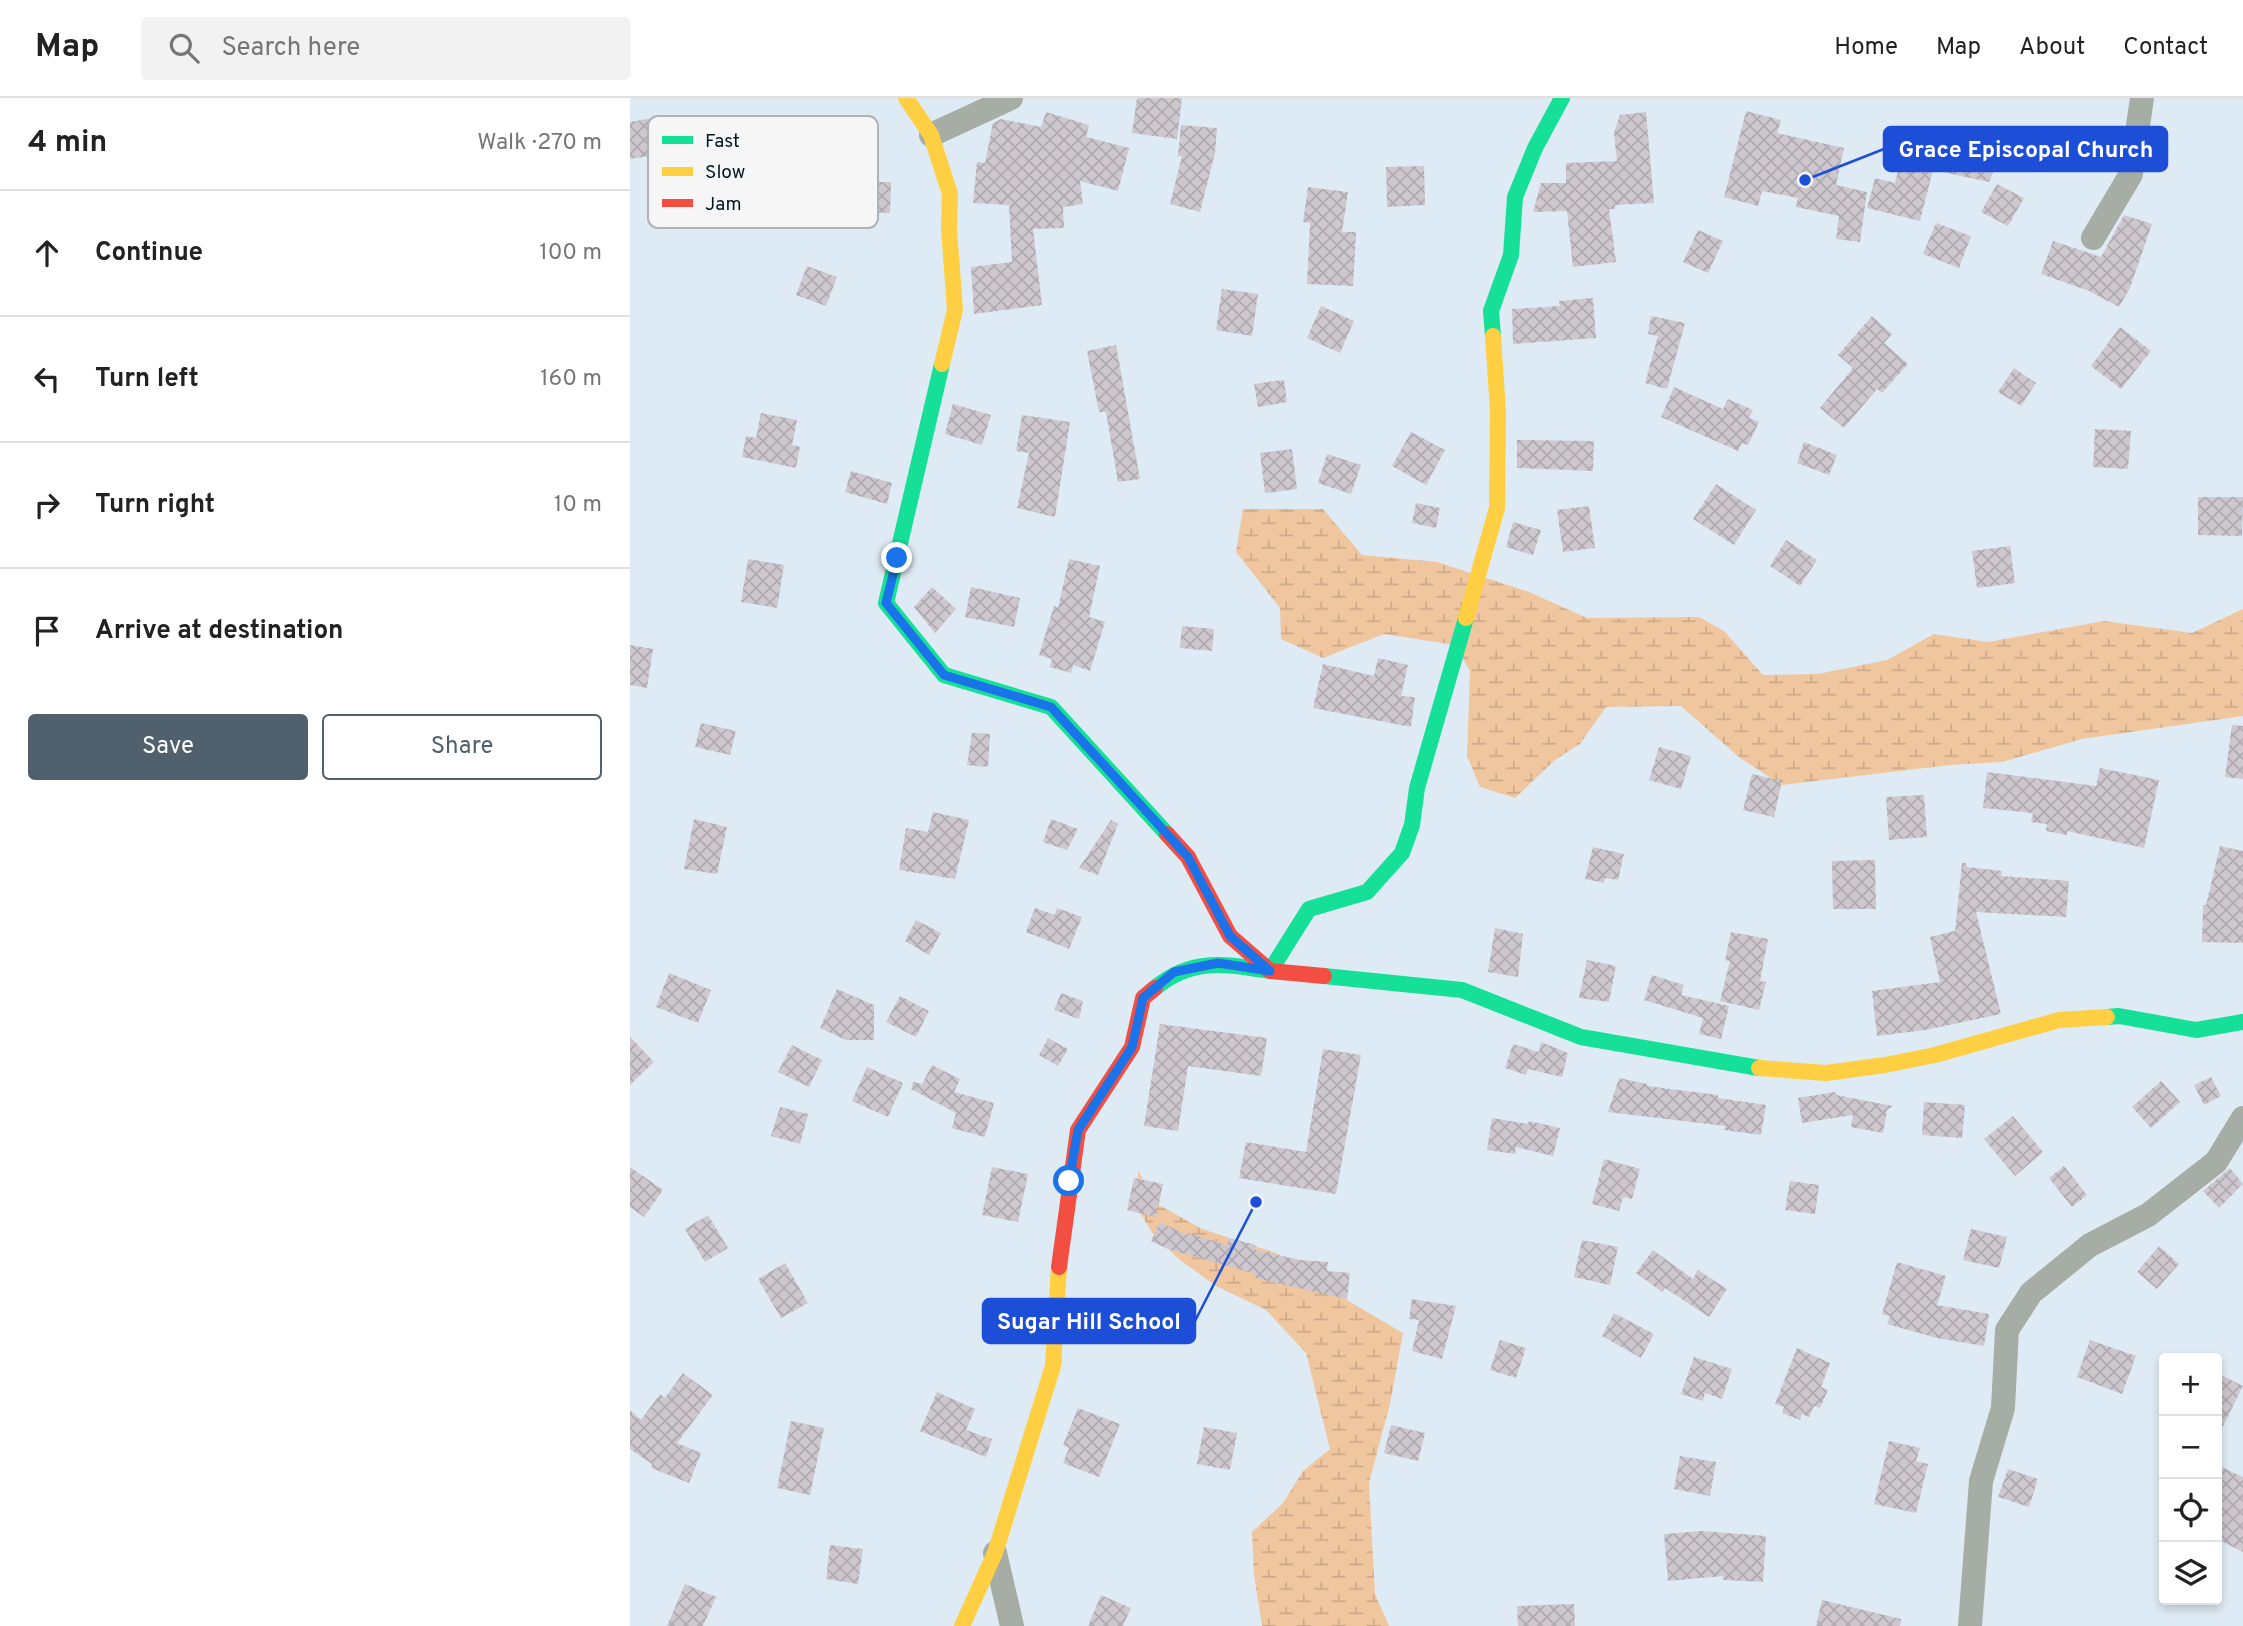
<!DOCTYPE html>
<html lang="en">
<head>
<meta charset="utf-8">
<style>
	body { margin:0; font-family:Overpass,sans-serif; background:#f2f2f2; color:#222 }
	.controls { position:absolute; right:21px; bottom:21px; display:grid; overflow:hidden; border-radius:7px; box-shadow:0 4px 10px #0003 }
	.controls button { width:63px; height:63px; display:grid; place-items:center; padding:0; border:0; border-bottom:2px solid #e0e0e0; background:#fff; color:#222; font:35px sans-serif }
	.stop { position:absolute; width:21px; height:21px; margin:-16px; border:5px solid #1a73e8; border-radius:50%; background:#fff }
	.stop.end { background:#1a73e8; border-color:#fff; box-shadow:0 2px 7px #0008 }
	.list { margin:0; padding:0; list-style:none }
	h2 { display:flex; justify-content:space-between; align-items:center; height:91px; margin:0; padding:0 28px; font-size:30px }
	h2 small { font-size:23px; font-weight:400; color:#767676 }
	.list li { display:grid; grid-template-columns:46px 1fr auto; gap:21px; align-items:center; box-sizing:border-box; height:126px; padding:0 28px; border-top:2px solid #e0e0e0 }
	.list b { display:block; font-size:26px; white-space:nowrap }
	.list em { font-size:23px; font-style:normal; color:#767676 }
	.actions { display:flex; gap:14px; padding:21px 28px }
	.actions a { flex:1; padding:16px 0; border:2px solid #50616d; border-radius:7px; text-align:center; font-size:24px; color:#50616d }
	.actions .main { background:#50616d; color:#fff }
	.icon { flex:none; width:38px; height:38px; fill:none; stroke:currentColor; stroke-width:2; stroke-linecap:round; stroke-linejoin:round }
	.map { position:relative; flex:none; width:1613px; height:1528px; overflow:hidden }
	header { display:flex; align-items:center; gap:42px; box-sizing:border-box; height:98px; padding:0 35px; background:#fff; border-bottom:2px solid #e0e0e0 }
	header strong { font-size:33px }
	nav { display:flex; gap:38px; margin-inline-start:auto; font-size:24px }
	.search { width:490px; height:63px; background:#f2f2f2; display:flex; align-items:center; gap:18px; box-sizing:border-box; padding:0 24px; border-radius:7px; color:#767676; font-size:26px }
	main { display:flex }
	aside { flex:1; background:#fff }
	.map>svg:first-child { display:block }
	.wetland { fill:url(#wetland-marsh) }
	.building { fill:url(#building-cross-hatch) }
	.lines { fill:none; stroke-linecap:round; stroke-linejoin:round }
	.street { stroke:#a6ada4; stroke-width:24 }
	.fast { stroke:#16e098; stroke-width:16 }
	.slow { stroke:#ffcf43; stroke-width:16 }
	.jam { stroke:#f24e42; stroke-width:16 }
	.route { stroke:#1a73e8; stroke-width:9 }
	.key { fill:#f6f6f6; stroke:#adb3b7; stroke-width:2 }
	.key-label { font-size:19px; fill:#031725 }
	.leader { fill:none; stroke:#1d4ed8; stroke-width:2.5 }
	.callout-dot { fill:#1d4ed8; stroke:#f6f6f6; stroke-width:2.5 }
	.callout { fill:#1d4ed8; stroke:#1d4ed8; stroke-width:2.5 }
	.callout-label { font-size:23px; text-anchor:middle; font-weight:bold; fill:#fff }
</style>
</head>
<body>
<header>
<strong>Map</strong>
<div class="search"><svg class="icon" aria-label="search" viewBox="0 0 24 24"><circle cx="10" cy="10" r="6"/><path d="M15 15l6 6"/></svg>Search here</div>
<nav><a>Home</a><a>Map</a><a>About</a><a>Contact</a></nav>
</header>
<main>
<aside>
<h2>4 min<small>Walk · 270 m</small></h2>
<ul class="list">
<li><svg class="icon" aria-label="ahead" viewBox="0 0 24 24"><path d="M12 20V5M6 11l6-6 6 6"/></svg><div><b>Continue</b></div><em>100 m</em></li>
<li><svg class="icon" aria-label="left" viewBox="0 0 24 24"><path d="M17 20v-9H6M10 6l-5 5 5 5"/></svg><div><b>Turn left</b></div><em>160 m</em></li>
<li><svg class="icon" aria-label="right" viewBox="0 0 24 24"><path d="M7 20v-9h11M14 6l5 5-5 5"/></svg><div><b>Turn right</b></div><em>10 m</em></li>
<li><svg class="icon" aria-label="arrive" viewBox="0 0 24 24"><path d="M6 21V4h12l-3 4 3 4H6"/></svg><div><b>Arrive at destination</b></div></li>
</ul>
<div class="actions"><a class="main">Save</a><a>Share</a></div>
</aside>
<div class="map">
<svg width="1613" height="1528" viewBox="0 0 1613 1528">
	<defs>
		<pattern id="wetland-marsh" width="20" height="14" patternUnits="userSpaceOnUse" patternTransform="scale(1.75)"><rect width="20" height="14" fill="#f0c69f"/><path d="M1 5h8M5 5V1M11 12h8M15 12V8" fill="none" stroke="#cca989"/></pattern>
		<pattern id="building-cross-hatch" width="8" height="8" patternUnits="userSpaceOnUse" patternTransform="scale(1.75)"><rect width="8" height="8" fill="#cec7ce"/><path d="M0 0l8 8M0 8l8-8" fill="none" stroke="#afaab1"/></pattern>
	</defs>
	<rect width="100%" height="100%" fill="#dfebf4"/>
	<g class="wetland">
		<path d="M 613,411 L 693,411 L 732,457 L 807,464 L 899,494 L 957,520 L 1069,519 L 1094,533 L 1133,577 L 1188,576 L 1257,562 L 1304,536 L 1358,544 L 1474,523 L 1562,535 L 1613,511 L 1613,618 L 1452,641 L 1372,664 L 1320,667 L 1152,687 L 1110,660 L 1051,608 L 976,609 L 950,646 L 925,662 L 885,700 L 850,689 L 837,658 L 840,573 L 825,547 L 754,536 L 693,560 L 651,541 L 650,510 L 606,454 Z"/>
		<path d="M 508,1073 L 529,1107 L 572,1131 L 646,1155 L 693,1188 L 773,1235 L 760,1306 L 739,1385 L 745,1496 L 759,1528 L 632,1528 L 624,1477 L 622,1434 L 653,1405 L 673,1373 L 700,1351 L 676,1255 L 636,1212 L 586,1188 L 550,1162 L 525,1139 L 509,1113 Z"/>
	</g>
	<g class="building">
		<path d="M 507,0 L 552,0 L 547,41 L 502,35 Z"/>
		<path d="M 1116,13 L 1151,22 L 1147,35 L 1214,50 L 1206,87 L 1237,94 L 1230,144 L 1206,141 L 1209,118 L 1166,109 L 1168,100 L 1132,93 L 1128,108 L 1094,99 Z"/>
		<path d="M 416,14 L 459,27 L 456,39 L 499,50 L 488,93 L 450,83 L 453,106 L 433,109 L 434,130 L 403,131 L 412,207 L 344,216 L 341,169 L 382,164 L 379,107 L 343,105 L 347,64 L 355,65 L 363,25 L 371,21 L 411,29 Z"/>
		<path d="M 1016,14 L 1024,105 L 985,107 L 985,111 L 979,111 L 986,164 L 943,169 L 937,113 L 903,114 L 911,85 L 936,85 L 936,65 L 987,63 L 984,35 L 990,17 Z"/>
		<path d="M 23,20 L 30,56 L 0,61 L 0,24 Z"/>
		<path d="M 551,27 L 587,30 L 585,55 L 570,114 L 540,106 L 552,58 L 548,58 Z"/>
		<path d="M 1279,28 L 1323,39 L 1324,33 L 1357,40 L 1355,46 L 1372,53 L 1359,84 L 1303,72 L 1290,123 L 1237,110 L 1245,80 L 1265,85 Z"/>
		<path d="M 794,68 L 795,107 L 757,109 L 756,69 Z"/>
		<path d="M 219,84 L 261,84 L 260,115 L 219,114 Z"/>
		<path d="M 1367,86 L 1394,100 L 1378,128 L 1351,114 Z"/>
		<path d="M 678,89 L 718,94 L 712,134 L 726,134 L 723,188 L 677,186 L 680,125 L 673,124 Z"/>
		<path d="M 1494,117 L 1522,126 L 1500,190 L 1489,209 L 1459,193 L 1411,176 L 1423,143 L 1471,159 Z"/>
		<path d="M 1306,125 L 1341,138 L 1329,170 L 1293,156 Z"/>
		<path d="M 1068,132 L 1093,143 L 1078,175 L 1053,164 Z"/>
		<path d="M 177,168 L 207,179 L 196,208 L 166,197 Z"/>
		<path d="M 592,191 L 628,196 L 622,238 L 586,232 Z"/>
		<path d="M 963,200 L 966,240 L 883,246 L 882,211 L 930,208 L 929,203 Z"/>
		<path d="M 691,208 L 724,223 L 710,255 L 677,240 Z"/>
		<path d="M 1021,218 L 1055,225 L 1037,291 L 1015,285 L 1028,238 L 1018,236 Z"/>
		<path d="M 1242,218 L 1262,236 L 1254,245 L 1278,266 L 1252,295 L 1247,291 L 1214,330 L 1190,310 L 1223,270 L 1208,257 Z"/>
		<path d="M 1490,229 L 1521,253 L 1491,291 L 1461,268 Z"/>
		<path d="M 486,247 L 510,381 L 488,384 L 476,314 L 469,314 L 457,253 Z"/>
		<path d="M 1384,270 L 1406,285 L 1391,308 L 1368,294 Z"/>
		<path d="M 654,282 L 657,304 L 628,309 L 624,286 Z"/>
		<path d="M 1044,289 L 1093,311 L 1098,301 L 1123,312 L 1119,320 L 1129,324 L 1118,347 L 1112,345 L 1108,353 L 1031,319 Z"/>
		<path d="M 323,306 L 361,317 L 352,347 L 315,336 Z"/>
		<path d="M 131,315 L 167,322 L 162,347 L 170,349 L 166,370 L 112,359 L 116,338 L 126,340 Z"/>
		<path d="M 392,317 L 440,324 L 425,419 L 387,410 L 399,355 L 386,353 Z"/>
		<path d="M 1465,331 L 1501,333 L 1498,371 L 1463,369 Z"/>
		<path d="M 781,334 L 815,352 L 796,387 L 762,368 Z"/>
		<path d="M 887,342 L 964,343 L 963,373 L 887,370 Z"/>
		<path d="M 1174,344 L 1207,357 L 1199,377 L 1167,365 Z"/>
		<path d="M 662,351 L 667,391 L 635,395 L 630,355 Z"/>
		<path d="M 697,356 L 731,367 L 721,396 L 688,385 Z"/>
		<path d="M 221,373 L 262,385 L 257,406 L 215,394 Z"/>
		<path d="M 1086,386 L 1126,412 L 1104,447 L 1063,421 Z"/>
		<path d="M 1568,399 L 1613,399 L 1612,438 L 1568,437 Z"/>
		<path d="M 786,405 L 810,410 L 806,430 L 782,425 Z"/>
		<path d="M 959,408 L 965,450 L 933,454 L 927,412 Z"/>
		<path d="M 883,424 L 911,432 L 903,457 L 876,449 Z"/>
		<path d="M 1156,442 L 1187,462 L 1170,488 L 1140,468 Z"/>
		<path d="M 1380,448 L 1385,485 L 1347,490 L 1342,453 Z"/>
		<path d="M 118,461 L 154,467 L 147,510 L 111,504 Z"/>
		<path d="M 439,461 L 470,468 L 459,519 L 475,524 L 460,573 L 443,567 L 441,575 L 420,569 L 422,561 L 409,557 L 424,508 L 428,510 Z"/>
		<path d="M 302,489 L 326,511 L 305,535 L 284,509 Z"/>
		<path d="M 341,489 L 390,500 L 384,529 L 335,519 Z"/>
		<path d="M 552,528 L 584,531 L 582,553 L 550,550 Z"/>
		<path d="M 0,547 L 23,551 L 17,590 L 0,587 Z"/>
		<path d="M 748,560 L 778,567 L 771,598 L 785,599 L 781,629 L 683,610 L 693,566 L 744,578 Z"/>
		<path d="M 71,625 L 106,633 L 100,657 L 65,649 Z"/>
		<path d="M 1602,627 L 1613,628 L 1613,681 L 1595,679 Z"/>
		<path d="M 342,635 L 360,636 L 358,669 L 337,667 Z"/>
		<path d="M 1029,649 L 1061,658 L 1051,691 L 1019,682 Z"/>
		<path d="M 1470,670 L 1529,682 L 1514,750 L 1437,733 L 1437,737 L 1416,733 L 1417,726 L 1401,724 L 1403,715 L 1353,710 L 1357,674 L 1466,688 Z"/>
		<path d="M 1122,676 L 1152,683 L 1144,719 L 1113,712 Z"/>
		<path d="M 1294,697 L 1297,739 L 1259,742 L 1256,699 Z"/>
		<path d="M 303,714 L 339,722 L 325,781 L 269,772 L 276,730 L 298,734 Z"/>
		<path d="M 64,721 L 97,729 L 87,776 L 54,771 Z"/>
		<path d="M 421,721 L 448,731 L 437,752 L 413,744 Z"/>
		<path d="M 481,722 L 488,726 L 468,777 L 449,770 Z"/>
		<path d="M 1590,748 L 1613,753 L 1613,845 L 1572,844 L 1573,807 L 1576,807 Z"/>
		<path d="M 963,749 L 994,756 L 988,782 L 975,780 L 974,785 L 955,781 Z"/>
		<path d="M 1245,762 L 1246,811 L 1203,811 L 1202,763 Z"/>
		<path d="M 1332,765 L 1336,765 L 1337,769 L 1372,773 L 1371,778 L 1439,783 L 1436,819 L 1346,814 L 1371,916 L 1295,932 L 1247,938 L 1242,893 L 1310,884 L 1300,839 L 1325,833 Z"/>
		<path d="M 405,810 L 425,817 L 427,810 L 452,819 L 439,851 L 396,834 Z"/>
		<path d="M 286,822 L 311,835 L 299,857 L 275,843 Z"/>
		<path d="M 865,830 L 893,836 L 888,879 L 858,874 Z"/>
		<path d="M 1101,834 L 1138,841 L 1130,883 L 1136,884 L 1129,912 L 1090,903 L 1100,863 L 1095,862 Z"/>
		<path d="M 957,862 L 986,868 L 979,904 L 949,900 Z"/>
		<path d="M 39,875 L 81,892 L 68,925 L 26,909 Z"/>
		<path d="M 1022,877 L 1054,887 L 1051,897 L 1099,908 L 1091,941 L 1069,936 L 1073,920 L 1014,902 Z"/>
		<path d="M 207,891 L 244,907 L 244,942 L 216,942 L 190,930 Z"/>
		<path d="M 431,895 L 453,903 L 449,921 L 424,912 Z"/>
		<path d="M 270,898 L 299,913 L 286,939 L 256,924 Z"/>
		<path d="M 530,926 L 637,940 L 631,978 L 558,968 L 548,1033 L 514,1028 Z"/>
		<path d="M 0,939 L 24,964 L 0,987 Z"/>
		<path d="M 418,940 L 438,951 L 428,968 L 409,957 Z"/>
		<path d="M 911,944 L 938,955 L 932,979 L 898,971 L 896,977 L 875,970 L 883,946 L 909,954 Z"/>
		<path d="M 162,947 L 192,962 L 179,989 L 148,974 Z"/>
		<path d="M 693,951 L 731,957 L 706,1096 L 609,1080 L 616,1044 L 676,1054 Z"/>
		<path d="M 302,967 L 330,981 L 324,994 L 364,1005 L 355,1039 L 322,1030 L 326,1015 L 281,991 L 283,984 L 292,986 Z"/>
		<path d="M 237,969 L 273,985 L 258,1019 L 222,1003 Z"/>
		<path d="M 1581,979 L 1591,998 L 1574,1007 L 1564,987 Z"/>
		<path d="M 989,980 L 1017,986 L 1017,988 L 1088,997 L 1088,1000 L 1136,1007 L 1131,1037 L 1094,1032 L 1095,1028 L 978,1014 Z"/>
		<path d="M 1531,983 L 1550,1004 L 1521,1030 L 1502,1009 Z"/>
		<path d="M 1205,994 L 1206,997 L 1263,1008 L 1257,1012 L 1253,1035 L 1221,1029 L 1223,1017 L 1172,1025 L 1168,1000 Z"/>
		<path d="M 1294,1004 L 1335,1007 L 1332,1040 L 1292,1037 Z"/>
		<path d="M 150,1009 L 178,1016 L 170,1046 L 141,1038 Z"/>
		<path d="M 1383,1018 L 1413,1054 L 1385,1078 L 1354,1041 Z"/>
		<path d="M 862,1020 L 898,1026 L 899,1023 L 930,1030 L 923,1058 L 886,1049 L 885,1056 L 857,1052 Z"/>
		<path d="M 974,1061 L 1010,1071 L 1002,1101 L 993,1099 L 989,1113 L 962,1106 Z"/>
		<path d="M 1434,1068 L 1457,1097 L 1442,1109 L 1419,1080 Z"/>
		<path d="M 0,1069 L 33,1092 L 14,1119 L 0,1109 Z"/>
		<path d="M 362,1069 L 398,1076 L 388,1124 L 352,1117 Z"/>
		<path d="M 1600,1070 L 1613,1086 L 1589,1110 L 1573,1093 Z"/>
		<path d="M 504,1080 L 533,1086 L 526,1119 L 497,1112 Z"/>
		<path d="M 1160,1083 L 1189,1087 L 1185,1116 L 1155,1112 Z"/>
		<path d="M 78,1117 L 98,1150 L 75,1164 L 55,1131 Z"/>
		<path d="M 530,1124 L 557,1137 L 558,1135 L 597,1147 L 599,1140 L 626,1147 L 625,1152 L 670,1162 L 698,1164 L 697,1173 L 720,1175 L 717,1201 L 625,1180 L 626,1176 L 538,1151 L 521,1143 Z"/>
		<path d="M 1341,1131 L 1377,1139 L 1369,1170 L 1333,1162 Z"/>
		<path d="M 952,1142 L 988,1149 L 980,1187 L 944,1179 Z"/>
		<path d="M 1529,1148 L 1549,1166 L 1527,1191 L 1507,1174 Z"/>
		<path d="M 1023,1152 L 1063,1181 L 1068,1172 L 1097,1191 L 1079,1219 L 1035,1190 L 1032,1194 L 1006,1175 Z"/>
		<path d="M 1267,1164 L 1316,1178 L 1307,1207 L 1359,1216 L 1354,1248 L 1307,1240 L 1257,1226 L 1260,1218 L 1252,1216 Z"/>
		<path d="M 155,1165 L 178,1205 L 151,1220 L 128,1181 Z"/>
		<path d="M 782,1201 L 826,1208 L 812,1261 L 782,1253 L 789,1222 L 779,1221 Z"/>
		<path d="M 984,1215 L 1024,1236 L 1011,1260 L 972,1238 Z"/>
		<path d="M 870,1242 L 896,1250 L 886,1280 L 860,1272 Z"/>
		<path d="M 1460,1242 L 1506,1258 L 1492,1296 L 1447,1279 Z"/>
		<path d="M 1167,1250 L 1200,1265 L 1191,1289 L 1198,1292 L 1190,1310 L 1184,1308 L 1179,1319 L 1172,1316 L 1170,1322 L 1152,1315 L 1154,1309 L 1145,1306 Z"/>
		<path d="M 1064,1259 L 1102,1271 L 1092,1301 L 1075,1295 L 1073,1303 L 1051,1296 Z"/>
		<path d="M 53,1275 L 83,1297 L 47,1345 L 71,1355 L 59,1385 L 21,1370 L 22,1366 L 0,1351 L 0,1312 L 11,1322 L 30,1296 L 35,1300 Z"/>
		<path d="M 1587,1275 L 1613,1288 L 1587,1340 Z"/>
		<path d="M 307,1294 L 345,1311 L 336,1332 L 362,1341 L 356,1359 L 290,1333 Z"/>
		<path d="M 448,1310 L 490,1326 L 469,1379 L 433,1365 L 439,1350 L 433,1347 Z"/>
		<path d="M 161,1323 L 194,1330 L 180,1397 L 147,1390 Z"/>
		<path d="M 761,1327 L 795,1335 L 788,1363 L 754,1355 Z"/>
		<path d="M 574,1329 L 607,1335 L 600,1372 L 567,1366 Z"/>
		<path d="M 1259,1343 L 1290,1350 L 1286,1363 L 1298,1366 L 1286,1415 L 1244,1406 Z"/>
		<path d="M 1050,1358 L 1086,1364 L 1080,1398 L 1044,1391 Z"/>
		<path d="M 1587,1367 L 1613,1379 L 1613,1454 L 1587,1441 Z"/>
		<path d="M 1378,1371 L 1408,1381 L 1399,1409 L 1368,1399 Z"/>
		<path d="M 1072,1433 L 1136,1438 L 1133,1484 L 1093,1482 L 1093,1478 L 1038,1483 L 1034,1436 Z"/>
		<path d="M 200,1447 L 233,1451 L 228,1486 L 196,1481 Z"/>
		<path d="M 55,1486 L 86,1499 L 73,1528 L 37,1528 Z"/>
		<path d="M 471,1497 L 501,1510 L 493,1528 L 458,1528 Z"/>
		<path d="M 1192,1502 L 1271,1521 L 1270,1528 L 1186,1528 Z"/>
		<path d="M 944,1506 L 945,1528 L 888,1528 L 887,1508 Z"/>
	</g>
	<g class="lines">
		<g class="street">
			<path d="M 301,37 L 381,0"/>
			<path d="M 1463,140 L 1501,76 L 1512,0"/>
			<path d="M 365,1455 L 382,1528"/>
			<path d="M 1340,1528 L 1351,1383 L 1373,1310 L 1377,1232 L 1401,1195 L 1460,1147 L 1518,1117 L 1586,1064 L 1613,1020"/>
		</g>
		<g class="fast">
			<path d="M 863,238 L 861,213 L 881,157 L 885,99 L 905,50 L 932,0"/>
			<path d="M 312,266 L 256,505 L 314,577 L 421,609 L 537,736"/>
			<path d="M 694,878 L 832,892 L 951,939 L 1129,970"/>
			<path d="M 525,890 C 562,859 596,866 640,873 L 679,811 L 737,794 L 772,755 L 782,727 L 787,690 L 836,520"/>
			<path d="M 1477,919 L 1489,918 L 1566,932 L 1613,924"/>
		</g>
		<g class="slow">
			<path d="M 276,0 L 301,37 L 320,96 L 319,131 L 325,212 L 312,266"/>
			<path d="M 836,520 L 867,410 L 868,314 L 863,238"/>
			<path d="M 1129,970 L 1196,975 L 1255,967 L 1305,957 L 1429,922 L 1477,919"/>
			<path d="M 332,1528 L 365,1455 L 423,1268 L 429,1169"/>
		</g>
		<g class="jam">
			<path d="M 537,736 L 558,759 L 600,838 L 640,873 L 694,878"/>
			<path d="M 429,1169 L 448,1032 L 502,949 L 513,900 L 525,890"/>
		</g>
	</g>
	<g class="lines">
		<path class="route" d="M 267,460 L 256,505 L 314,577 L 421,609 L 558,759 L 600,838 L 640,873 L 588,865 L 544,874 L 513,900 L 502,949 L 448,1032 L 439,1083"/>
	</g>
	<rect x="18" y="18" width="230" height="112" rx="10" class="key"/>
	<rect x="32" y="38" width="31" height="8" fill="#16e098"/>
	<rect x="32" y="69" width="31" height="9" fill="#ffcf43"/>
	<rect x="32" y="101" width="31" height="8" fill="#f24e42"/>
	<g class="key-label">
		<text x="75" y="49">Fast</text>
		<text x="75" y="80">Slow</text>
		<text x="75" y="112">Jam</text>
	</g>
	<path class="leader" d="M1175 82L1254 51M626 1104L565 1223"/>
	<g class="callout-dot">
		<circle cx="1175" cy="82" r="7"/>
		<circle cx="626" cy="1104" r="7"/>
	</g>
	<g class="callout">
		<rect x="1254" y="29" width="283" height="44" rx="7"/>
		<rect x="353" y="1201" width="212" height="44" rx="7"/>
	</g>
	<g class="callout-label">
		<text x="1396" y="59">Grace Episcopal Church</text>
		<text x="459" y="1231">Sugar Hill School</text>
	</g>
</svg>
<div class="controls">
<button>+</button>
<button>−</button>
<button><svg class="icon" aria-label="locate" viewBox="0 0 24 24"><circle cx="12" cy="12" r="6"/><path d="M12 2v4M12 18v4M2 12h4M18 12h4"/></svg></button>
<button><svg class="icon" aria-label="layers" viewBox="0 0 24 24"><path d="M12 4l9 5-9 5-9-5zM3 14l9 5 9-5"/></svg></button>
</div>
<div class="stop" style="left:439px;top:1083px"></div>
<div class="stop end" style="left:267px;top:460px"></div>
</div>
</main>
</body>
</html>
